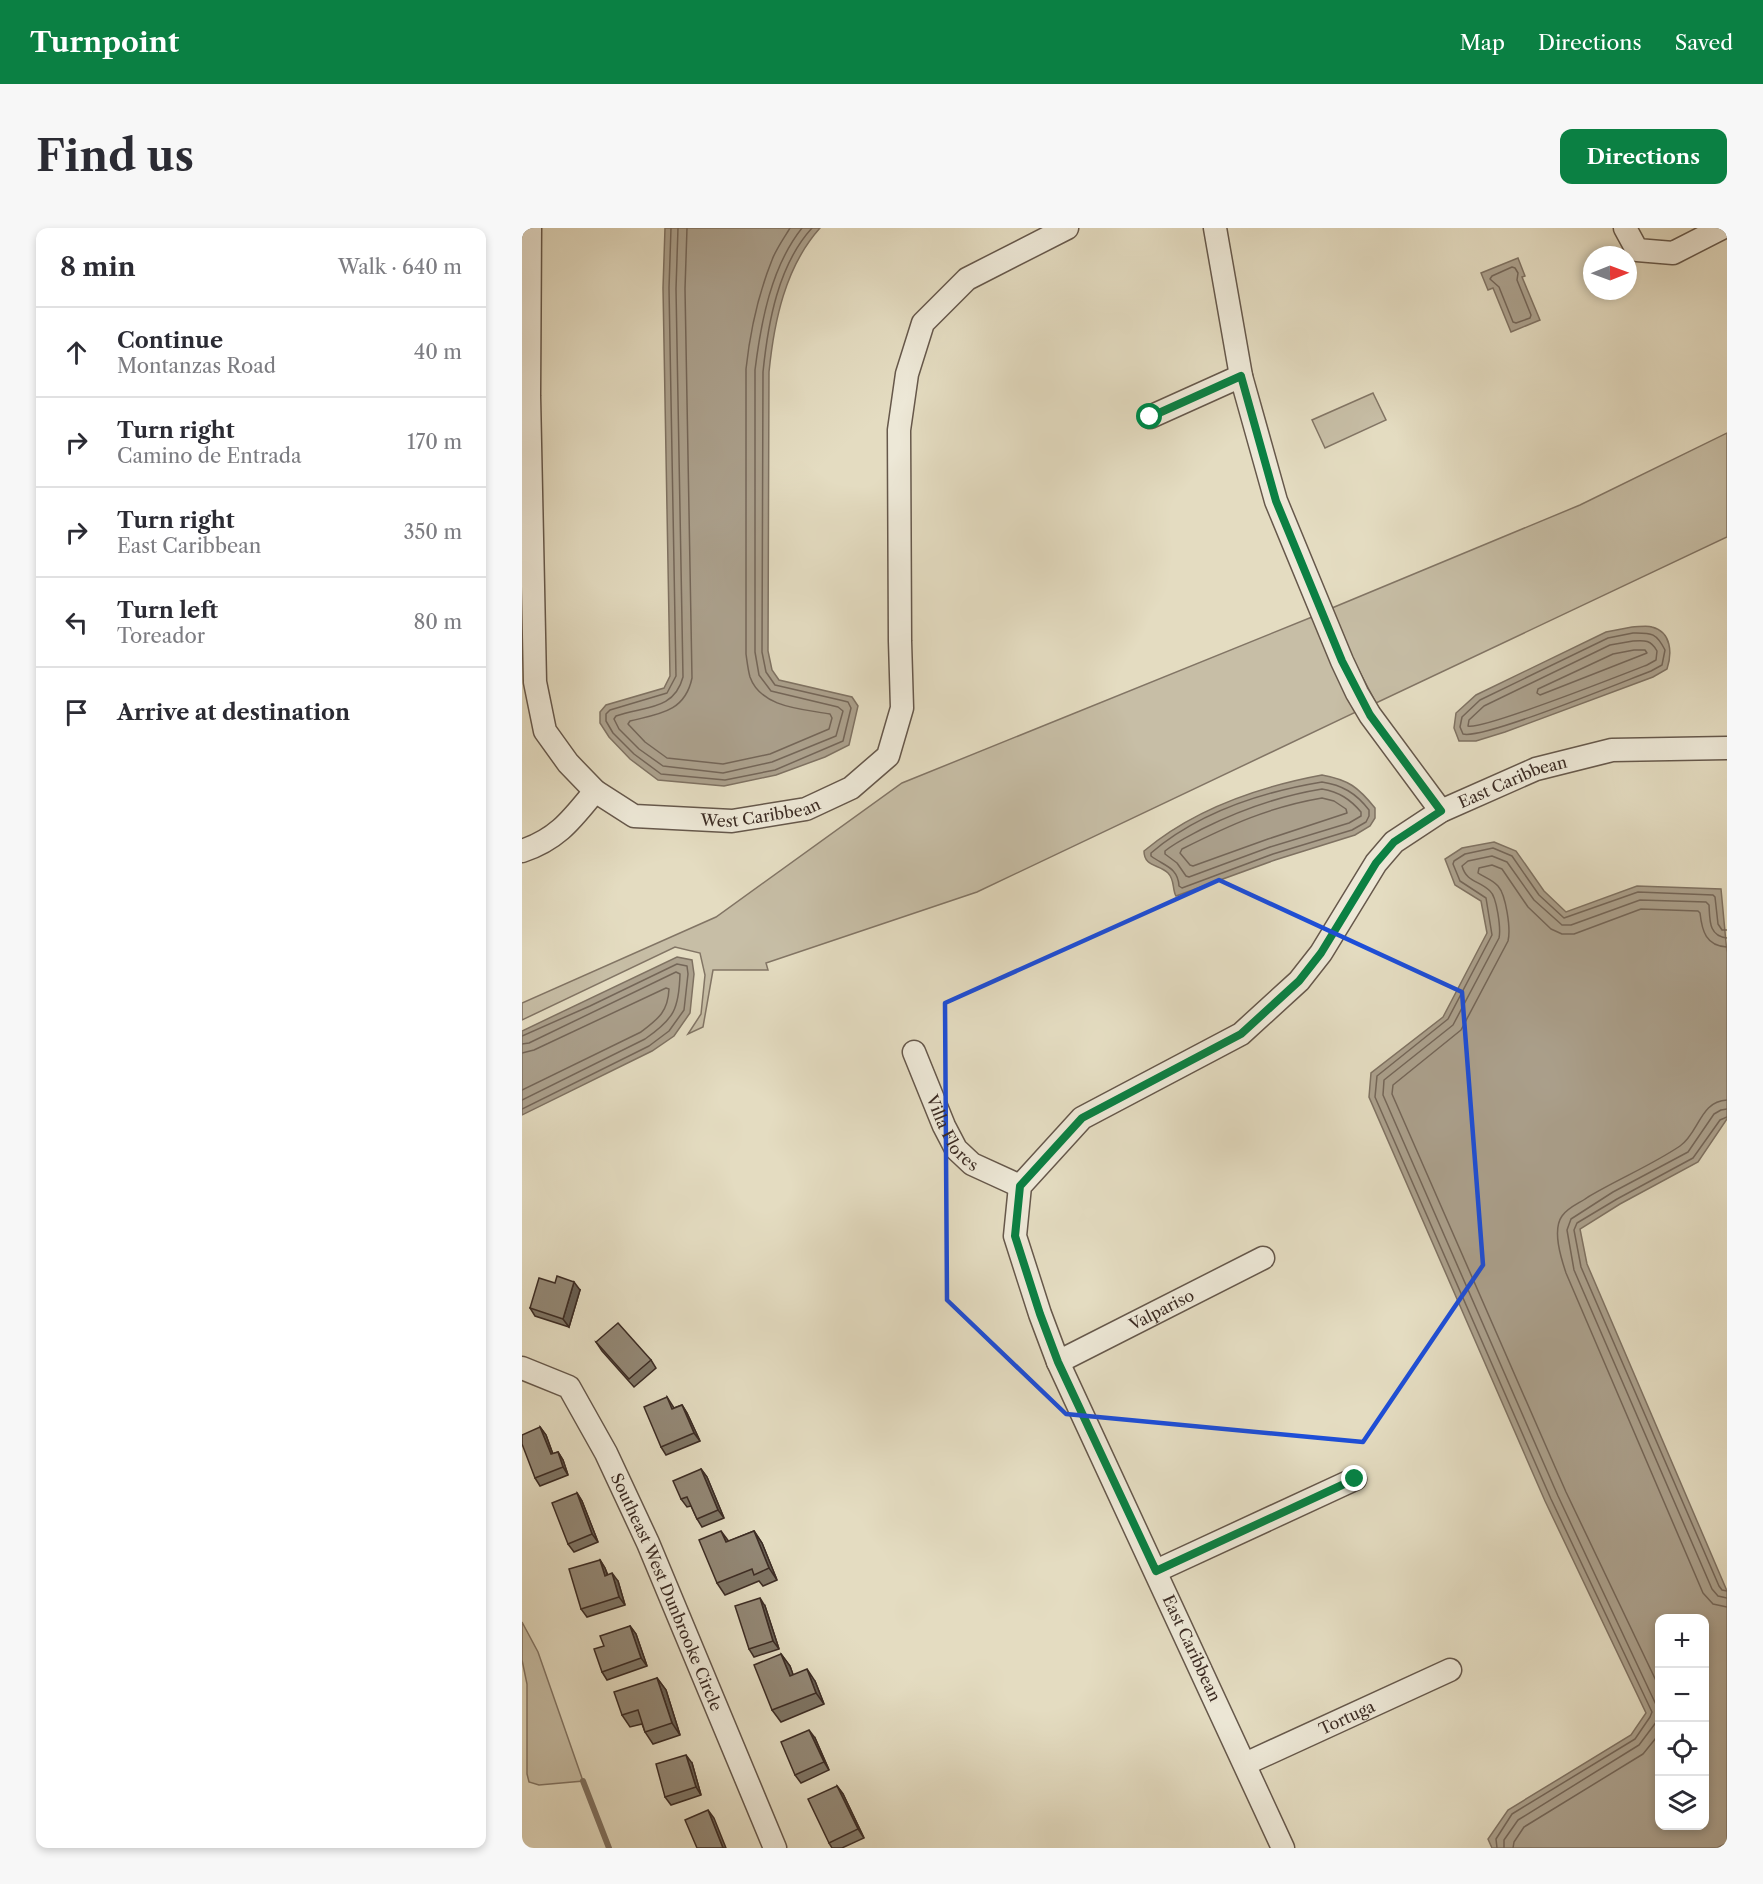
<!DOCTYPE html>
<html lang="en">
<head>
<meta charset="utf-8">
<style>
	body { margin:0; font-family:"Libre Caslon Text",serif; background:#f7f7f7; color:#2b2b33 }
	.controls { position:absolute; right:18px; bottom:18px; display:grid; overflow:hidden; border-radius:12px; box-shadow:0 3px 9px #0003 }
	.controls button { width:54px; height:54px; display:grid; place-items:center; padding:0; border:0; border-bottom:2px solid #e1e1e2; background:#fff; color:#2b2b33; font:30px sans-serif }
	.compass { position:absolute; left:1061px; top:18px; width:54px; height:54px; border-radius:50%; background:#fff; box-shadow:0 3px 9px #0003; rotate:89deg }
	.stop { position:absolute; width:18px; height:18px; margin:-14px; border:4px solid #0b8043; border-radius:50%; background:#fff }
	.stop.end { background:#0b8043; border-color:#fff; box-shadow:0 2px 6px #0008 }
	.list { margin:0; padding:0; list-style:none }
	h2 { display:flex; justify-content:space-between; align-items:center; height:78px; margin:0; padding:0 24px; font-size:26px }
	h2 small { font-size:20px; font-weight:400; color:#7c7c81 }
	.list li { display:grid; grid-template-columns:39px 1fr auto; gap:18px; align-items:center; box-sizing:border-box; height:90px; padding:0 24px; border-top:2px solid #e1e1e2 }
	.list b { display:block; font-size:22px; white-space:nowrap }
	.list p { margin:0; font-size:20px; white-space:nowrap; color:#7c7c81 }
	.list em { font-size:20px; font-style:normal; color:#7c7c81 }
	.icon { flex:none; width:33px; height:33px; fill:none; stroke:currentColor; stroke-width:2; stroke-linecap:round; stroke-linejoin:round }
	.map { position:relative; flex:none; width:1205px; height:1620px; overflow:hidden; border-radius:12px }
	header { display:flex; align-items:center; gap:36px; box-sizing:border-box; height:84px; padding:0 30px; background:#0b8043; color:#fff }
	header strong { font-size:28px }
	nav { display:flex; gap:33px; margin-inline-start:auto; font-size:21px }
	.intro { display:flex; align-items:center; justify-content:space-between; box-sizing:border-box; height:144px; padding:0 36px }
	h1 { margin:0; font-size:42px }
	.button { padding:15px 27px; border-radius:12px; background:#0b8043; color:#fff; font-size:21px; font-weight:700 }
	main { display:flex; gap:36px; padding:0 36px }
	aside { flex:1; background:#fff; border-radius:12px; box-shadow:0 3px 9px #0003 }
	.map>svg:first-child { display:block }
	.green { fill:#c7bea6; stroke:#827565; stroke-width:1.5 }
	.water { fill:#aba08c; stroke:#7f7262; stroke-width:1.5; fill-rule:evenodd }
	.lines { fill:none; stroke-linecap:round; stroke-linejoin:round }
	.shore { stroke:#746658; stroke-width:1.5 }
	.stream { stroke:#7f7262; stroke-width:6 }
	.minor-casing { stroke:#66584b; stroke-width:25 }
	.minor { stroke:#ede8d7; stroke-width:22 }
	.wall { fill:#7e7565; stroke:#3c2c24; stroke-width:1.5 }
	.shaded-wall { fill:#675f53; stroke:#3c2c24; stroke-width:1.5 }
	.building { fill:#938876; stroke:#3c2c24; stroke-width:1.5 }
	.route { stroke:#0b8043; stroke-width:8 }
	.marked { fill:none; stroke:#1d4ed8; stroke-width:4.5; stroke-linejoin:round }
	.labels { text-anchor:middle; dominant-baseline:central; stroke-width:4.5; stroke-linejoin:round; paint-order:stroke }
	.street-label { font-size:16px; fill:#3c2c24; stroke:#ede8d7 }
</style>
</head>
<body>
<header>
<strong>Turnpoint</strong>
<nav><a>Map</a><a>Directions</a><a>Saved</a></nav>
</header>
<div class="intro"><h1>Find us</h1><a class="button">Directions</a></div>
<main>
<aside>
<h2>8 min<small>Walk · 640 m</small></h2>
<ul class="list">
<li><svg class="icon" aria-label="ahead" viewBox="0 0 24 24"><path d="M12 20V5M6 11l6-6 6 6"/></svg><div><b>Continue</b><p>Montanzas Road</p></div><em>40 m</em></li>
<li><svg class="icon" aria-label="right" viewBox="0 0 24 24"><path d="M7 20v-9h11M14 6l5 5-5 5"/></svg><div><b>Turn right</b><p>Camino de Entrada</p></div><em>170 m</em></li>
<li><svg class="icon" aria-label="right" viewBox="0 0 24 24"><path d="M7 20v-9h11M14 6l5 5-5 5"/></svg><div><b>Turn right</b><p>East Caribbean</p></div><em>350 m</em></li>
<li><svg class="icon" aria-label="left" viewBox="0 0 24 24"><path d="M17 20v-9H6M10 6l-5 5 5 5"/></svg><div><b>Turn left</b><p>Toreador</p></div><em>80 m</em></li>
<li><svg class="icon" aria-label="arrive" viewBox="0 0 24 24"><path d="M6 21V4h12l-3 4 3 4H6"/></svg><div><b>Arrive at destination</b></div></li>
</ul>
</aside>
<div class="map">
<svg width="1205" height="1620" viewBox="0 0 1205 1620">
	<rect width="100%" height="100%" fill="#e4dcc1"/>
	<filter id="stains"><feTurbulence type="fractalNoise" baseFrequency=".00333" numOctaves="4"/><feColorMatrix values="0 0 0 0 .2 0 0 0 0 .09 0 0 0 0 .02 0 0 0 .5 -.17"/></filter>
	<radialGradient id="worn" r=".72"><stop offset=".6" stop-color="#630" stop-opacity="0"/><stop offset="1" stop-color="#630" stop-opacity=".3"/></radialGradient>
	<g class="green">
		<path d="M 851,165 L 864,192 L 803,220 L 790,192 Z"/>
		<path d="M 1205,205 L 1205,309 L 854,475 L 830,429 L 810,380 L 1058,277 Z"/>
		<path d="M 790,389 L 834,484 L 455,664 L 244,735 L 246,742 L 191,742 L 181,799 L 166,806 L 179,786 L 183,747 L 178,725 L 153,719 L 0,792 L 0,775 L 194,689 L 380,555 Z"/>
		<path d="M 0,1394 L 16,1424 L 61,1553 L 17,1557 L 7,1554 L 5,1546 L 5,1456 L 0,1432 Z"/>
	</g>
	<g class="water">
		<path d="M 143,0 L 298,0 C 263,39 252,94 247,144 L 246,423 L 250,442 L 257,452 L 330,469 L 336,478 L 327,517 L 303,529 L 254,547 L 202,558 L 136,552 L 108,531 L 87,509 L 78,495 L 78,484 L 84,477 L 142,460 L 148,448 L 141,60 Z"/>
		<path d="M 996,30 L 1003,48 L 1000,49 L 1018,92 L 989,104 L 971,60 L 966,62 L 959,45 Z"/>
		<path d="M 1110,399 C 1116,399 1125,397 1130,399 C 1150,404 1150,426 1145,441 L 1131,449 L 983,504 L 954,513 L 937,513 L 932,500 L 934,485 L 954,467 L 1084,404 Z"/>
		<path d="M 800,547 C 827,552 836,559 853,580 L 853,590 L 848,598 L 833,607 L 753,632 L 654,668 C 650,661 653,652 646,645 C 637,636 622,639 622,623 C 672,581 736,559 800,547 Z"/>
		<path d="M 972,614 L 994,623 L 1022,663 L 1044,684 L 1115,658 L 1199,661 L 1205,725 L 1205,891 L 1176,934 L 1098,976 L 1058,1001 L 1065,1036 L 1205,1363 L 1205,1615 L 1195,1620 L 970,1620 L 966,1611 L 986,1582 L 1109,1507 L 1124,1485 L 1023,1273 L 847,869 L 849,845 L 921,789 L 965,705 L 959,673 L 933,657 L 923,631 L 940,620 ZM 1138,1390 L 1182,1390 L 1182,1598 L 1138,1598 Z"/>
		<path d="M 155,729 L 170,732 L 172,746 L 168,785 L 152,808 L 130,823 L 0,887 L 0,803 Z"/>
	</g>
	<g class="lines">
		<g class="shore">
			<path d="M 149,0 L 147,60 L 154,448 L 145,465 L 88,482 L 84,486 L 84,493 L 91,505 L 112,526 L 139,546 L 203,552 L 253,542 L 321,513 L 329,480 L 326,474 L 318,472 L 253,457 L 244,444 L 240,424 L 241,144 C 246,95 256,37 290,0"/>
			<path d="M 156,0 L 154,61 L 161,449 C 152,483 122,478 94,488 L 92,491 L 97,501 L 117,521 L 141,538 L 201,545 L 250,534 L 314,508 L 321,483 L 316,479 L 249,463 L 237,447 L 233,424 L 233,142 C 239,94 249,39 280,0"/>
			<path d="M 165,0 L 163,61 L 170,450 C 163,484 137,486 108,493 L 106,496 L 123,514 L 145,530 L 201,536 L 248,526 L 307,501 L 310,490 L 308,486 C 281,481 239,480 228,449 C 226,442 225,433 224,426 L 224,141 C 228,104 236,67 250,32 C 254,21 262,10 268,0"/>
			<path d="M 990,39 L 993,40 L 996,45 L 995,52 L 1009,87 L 1008,90 L 994,95 L 991,94 L 977,59 L 968,51 L 970,48 Z"/>
			<path d="M 1111,405 C 1129,405 1134,404 1143,422 L 1140,437 L 1129,443 C 1100,454 960,512 941,506 L 938,499 L 940,489 L 958,472 L 1086,410 Z"/>
			<path d="M 1111,413 C 1123,412 1129,412 1135,423 L 1134,432 L 1125,437 C 1102,446 960,502 946,498 L 947,492 L 962,478 L 1088,417 Z"/>
			<path d="M 1112,422 L 1123,422 L 1125,425 L 1018,467 L 1015,465 L 1016,461 L 1091,426 Z"/>
			<path d="M 800,554 C 820,557 834,565 847,582 L 847,588 L 844,594 L 830,602 L 751,626 L 660,660 L 657,658 C 656,639 642,638 629,628 L 629,625 C 676,585 740,564 800,554 Z"/>
			<path d="M 800,561 C 817,564 828,571 839,584 L 839,588 L 827,595 L 748,619 L 667,649 L 664,648 L 655,635 L 643,626 L 643,623 C 654,614 667,608 680,601 C 718,582 757,568 800,561 Z"/>
			<path d="M 800,570 L 812,573 L 824,581 L 825,585 L 746,611 L 671,638 L 668,637 L 658,625 L 660,621 C 708,597 747,579 800,570 Z"/>
			<path d="M 0,808 L 68,778 L 155,736 L 165,738 L 166,746 L 162,782 L 147,803 L 127,818 L 0,881"/>
			<path d="M 0,816 L 7,815 L 154,744 L 158,746 C 157,781 152,791 123,811 L 0,872"/>
			<path d="M 0,825 L 12,822 L 144,760 L 147,761 C 146,784 136,791 119,804 L 0,862"/>
			<path d="M 1205,872 C 1178,873 1177,905 1158,918 C 1130,937 1096,951 1066,969 C 1058,975 1046,979 1040,988 C 1030,1002 1039,1030 1044,1045 L 1181,1365 L 1191,1376 L 1205,1379"/>
			<path d="M 1205,881 L 1199,882 L 1192,886 L 1166,924 L 1091,964 L 1049,991 L 1045,1002 L 1052,1042 L 1190,1361 L 1196,1368 L 1205,1370"/>
			<path d="M 1205,889 L 1198,892 L 1171,930 L 1095,971 L 1055,995 L 1052,1002 L 1059,1039 L 1197,1358 L 1200,1362 L 1205,1363"/>
			<path d="M 1138,1461 L 1044,1264 L 870,866 L 871,857 L 939,802 L 986,713 C 989,701 984,667 976,658 C 971,652 962,649 956,645 L 957,640 L 970,637 L 980,641 L 1006,679 L 1029,701 L 1040,706 L 1052,706 L 1119,681 L 1176,683 L 1178,685 C 1180,703 1184,718 1205,719"/>
			<path d="M 975,1620 L 974,1611 L 990,1586 L 1113,1511 L 1128,1489 L 1130,1484 L 1029,1271 L 853,869 L 855,848 L 926,791 L 970,707 L 964,670 L 938,653 L 931,636 L 932,633 L 943,626 L 971,620 L 990,628 L 1017,667 L 1042,690 L 1116,664 L 1191,667 L 1193,669 L 1196,696 L 1200,702 L 1205,702"/>
			<path d="M 982,1620 L 982,1612 L 996,1592 L 1117,1517 L 1135,1493 L 1137,1483 L 1036,1268 L 861,867 L 862,852 L 931,797 L 977,710 C 979,701 975,669 968,663 C 957,652 945,655 940,638 L 946,633 L 970,628 L 985,634 L 1012,672 L 1040,697 L 1049,697 L 1118,672 L 1184,674 L 1187,677 C 1188,691 1186,708 1205,710"/>
			<path d="M 991,1620 L 992,1614 L 1002,1599 L 1121,1526 L 1138,1505"/>
		</g>
		<path class="stream" d="M 61,1553 L 87,1620"/>
		<g class="minor-casing">
			<g id="minor">
				<path id="s1" d="M 8,0 L 7,168 L 13,454 L 23,503 L 46,535 L 73,563 L 112,588 L 210,593 L 284,581 L 329,560 L 366,528 L 380,480 L 378,413 L 377,202 L 385,146 L 401,95 L 445,51 L 545,0"/>
				<path d="M 693,0 L 719,148 L 754,273 L 820,433 L 835,465 L 848,487 L 919,583"/>
				<path d="M 1103,0 L 1115,22 L 1151,25 L 1200,0"/>
				<path d="M 628,189 L 719,148"/>
				<path d="M 0,623 C 36,611 50,591 73,563"/>
				<path id="s2" d="M 392,824 L 422,898 L 434,921 L 450,936 L 498,958"/>
				<path id="s3" d="M 536,1134 L 741,1030"/>
				<path id="s4" d="M 0,1140 L 47,1159 L 84,1225 L 126,1315 L 253,1620"/>
				<path d="M 634,1343 L 833,1251"/>
				<path id="s5" d="M 723,1536 L 928,1442"/>
				<path id="s6" d="M 761,1620 L 536,1134 L 518,1086 L 493,1008 L 498,958 L 560,890 L 719,806 L 777,753 L 799,725 L 854,635 L 872,614 L 919,583 L 1014,541 L 1090,522 L 1205,520"/>
			</g>
		</g>
		<use href="#minor" class="minor"/>
	</g>
	<g class="wall">
		<path d="M 58,1062 L 47,1099 L 13,1088 L 8,1080 Z"/>
		<path d="M 74,1114 L 129,1132 L 134,1140 L 112,1159 L 80,1123 Z"/>
		<path d="M 145,1169 L 152,1180 L 160,1177 L 165,1185 L 178,1213 L 144,1227 L 139,1219 Z"/>
		<path d="M 18,1199 L 24,1207 L 31,1226 L 36,1224 L 41,1232 L 46,1247 L 18,1258 L 13,1250 Z"/>
		<path d="M 179,1241 L 185,1249 L 202,1290 L 180,1299 L 175,1291 L 169,1278 L 165,1279 L 159,1271 Z"/>
		<path d="M 55,1265 L 60,1273 L 76,1314 L 52,1324 L 46,1316 Z"/>
		<path d="M 232,1303 L 240,1315 L 255,1352 L 241,1358 L 237,1353 L 203,1367 L 195,1355 L 207,1313 Z"/>
		<path d="M 78,1332 L 83,1340 L 86,1347 L 96,1353 L 103,1377 L 65,1389 L 59,1381 Z"/>
		<path d="M 243,1378 L 257,1421 L 232,1429 L 227,1421 Z"/>
		<path d="M 108,1398 L 114,1406 L 125,1438 L 85,1452 L 80,1444 L 82,1418 Z"/>
		<path d="M 259,1426 L 268,1438 L 271,1447 L 293,1453 L 302,1476 L 259,1494 L 250,1482 Z"/>
		<path d="M 135,1450 L 144,1462 L 158,1507 L 131,1516 L 123,1504 L 120,1496 L 108,1499 L 100,1487 Z"/>
		<path d="M 293,1510 L 307,1542 L 279,1555 L 273,1547 Z"/>
		<path d="M 170,1535 L 179,1567 L 149,1577 L 143,1569 Z"/>
		<path d="M 315,1558 L 321,1566 L 342,1610 L 320,1620 L 310,1620 L 307,1615 Z"/>
	</g>
	<g class="shaded-wall">
		<path d="M 52,1054 L 58,1062 L 47,1099 L 41,1091 Z"/>
		<path d="M 160,1177 L 165,1185 L 178,1213 L 172,1205 Z"/>
		<path d="M 18,1199 L 24,1207 L 34,1235 L 29,1226 Z"/>
		<path d="M 36,1224 L 41,1232 L 46,1247 L 41,1239 Z"/>
		<path d="M 179,1241 L 185,1249 L 202,1290 L 196,1282 Z"/>
		<path d="M 55,1265 L 60,1273 L 76,1314 L 70,1306 Z"/>
		<path d="M 199,1303 L 208,1315 L 204,1314 Z"/>
		<path d="M 232,1303 L 240,1315 L 255,1352 L 247,1340 Z"/>
		<path d="M 78,1332 L 83,1340 L 88,1356 L 83,1348 Z"/>
		<path d="M 90,1345 L 96,1353 L 103,1377 L 97,1369 Z"/>
		<path d="M 238,1370 L 243,1378 L 257,1421 L 251,1413 Z"/>
		<path d="M 108,1398 L 114,1406 L 125,1438 L 119,1430 Z"/>
		<path d="M 259,1426 L 268,1438 L 276,1460 L 268,1448 Z"/>
		<path d="M 285,1441 L 293,1453 L 302,1476 L 294,1465 Z"/>
		<path d="M 135,1450 L 144,1462 L 158,1507 L 150,1495 Z"/>
		<path d="M 287,1502 L 293,1510 L 307,1542 L 302,1534 Z"/>
		<path d="M 164,1527 L 170,1535 L 179,1567 L 174,1559 Z"/>
		<path d="M 315,1558 L 321,1566 L 342,1610 L 336,1601 Z"/>
		<path d="M 186,1582 L 192,1590 L 204,1620 L 201,1620 Z"/>
	</g>
	<g class="building">
		<path d="M 35,1048 L 52,1054 L 41,1091 L 8,1080 L 17,1050 L 33,1055 Z"/>
		<path d="M 96,1095 L 129,1132 L 107,1151 L 74,1114 Z"/>
		<path d="M 145,1169 L 150,1181 L 160,1177 L 172,1205 L 139,1219 L 122,1179 Z"/>
		<path d="M 18,1199 L 29,1226 L 36,1224 L 41,1239 L 13,1250 L 0,1216 L 0,1207 Z"/>
		<path d="M 179,1241 L 196,1282 L 175,1291 L 165,1269 L 159,1271 L 151,1253 Z"/>
		<path d="M 55,1265 L 70,1306 L 46,1316 L 30,1275 Z"/>
		<path d="M 199,1303 L 204,1314 L 232,1303 L 247,1340 L 232,1347 L 230,1341 L 195,1355 L 177,1312 Z"/>
		<path d="M 78,1332 L 83,1348 L 90,1345 L 97,1369 L 59,1381 L 47,1341 Z"/>
		<path d="M 238,1370 L 251,1413 L 227,1421 L 213,1378 Z"/>
		<path d="M 108,1398 L 119,1430 L 80,1444 L 72,1421 L 82,1418 L 78,1408 Z"/>
		<path d="M 259,1426 L 268,1448 L 285,1441 L 294,1465 L 250,1482 L 232,1437 Z"/>
		<path d="M 135,1450 L 150,1495 L 123,1504 L 116,1482 L 100,1487 L 92,1464 Z"/>
		<path d="M 287,1502 L 302,1534 L 273,1547 L 259,1514 Z"/>
		<path d="M 164,1527 L 174,1559 L 143,1569 L 134,1536 Z"/>
		<path d="M 315,1558 L 336,1601 L 307,1615 L 286,1571 Z"/>
		<path d="M 186,1582 L 201,1620 L 175,1620 L 163,1592 Z"/>
	</g>
	<g class="lines">
		<path class="route" d="M 628,189 L 719,148 L 754,273 L 820,433 L 848,487 L 919,583 L 872,614 L 854,635 L 799,725 L 777,753 L 719,806 L 560,890 L 498,958 L 493,1008 L 518,1086 L 536,1134 L 634,1343 L 833,1251"/>
	</g>
	<path class="marked" d="M 697,652 L 940,764 L 961,1037 L 841,1214 L 544,1186 L 425,1072 L 423,775 Z"/>
	<g class="labels">
		<g class="street-label">
			<text stroke="none"><textPath href="#s6" startOffset="1372">East Caribbean</textPath></text>
			<text stroke="none"><textPath href="#s1" startOffset="756">West Caribbean</textPath></text>
			<text stroke="none"><textPath href="#s2" startOffset="90">Villa Flores</textPath></text>
			<text stroke="none"><textPath href="#s3" startOffset="116">Valpariso</textPath></text>
			<text stroke="none"><textPath href="#s4" startOffset="278">Southeast West Dunbrooke Circle</textPath></text>
			<text transform="translate(670 1420) rotate(65)">East Caribbean</text>
			<text stroke="none"><textPath href="#s5" startOffset="112">Tortuga</textPath></text>
		</g>
	</g>
	<rect width="100%" height="100%" filter="url(#stains)"/>
	<rect width="100%" height="100%" fill="url(#worn)"/>
</svg>
<div class="controls">
<button>+</button>
<button>−</button>
<button><svg class="icon" aria-label="locate" viewBox="0 0 24 24"><circle cx="12" cy="12" r="6"/><path d="M12 2v4M12 18v4M2 12h4M18 12h4"/></svg></button>
<button><svg class="icon" aria-label="layers" viewBox="0 0 24 24"><path d="M12 4l9 5-9 5-9-5zM3 14l9 5 9-5"/></svg></button>
</div>
<svg class="compass" viewBox="-18 -18 36 36"><path d="M0-13l5 13h-10z" fill="#e53935"/><path d="M0 13l5-13h-10z" fill="#7c7c81"/></svg>
<div class="stop" style="left:628px;top:189px"></div>
<div class="stop end" style="left:833px;top:1251px"></div>
</div>
</main>
</body>
</html>
